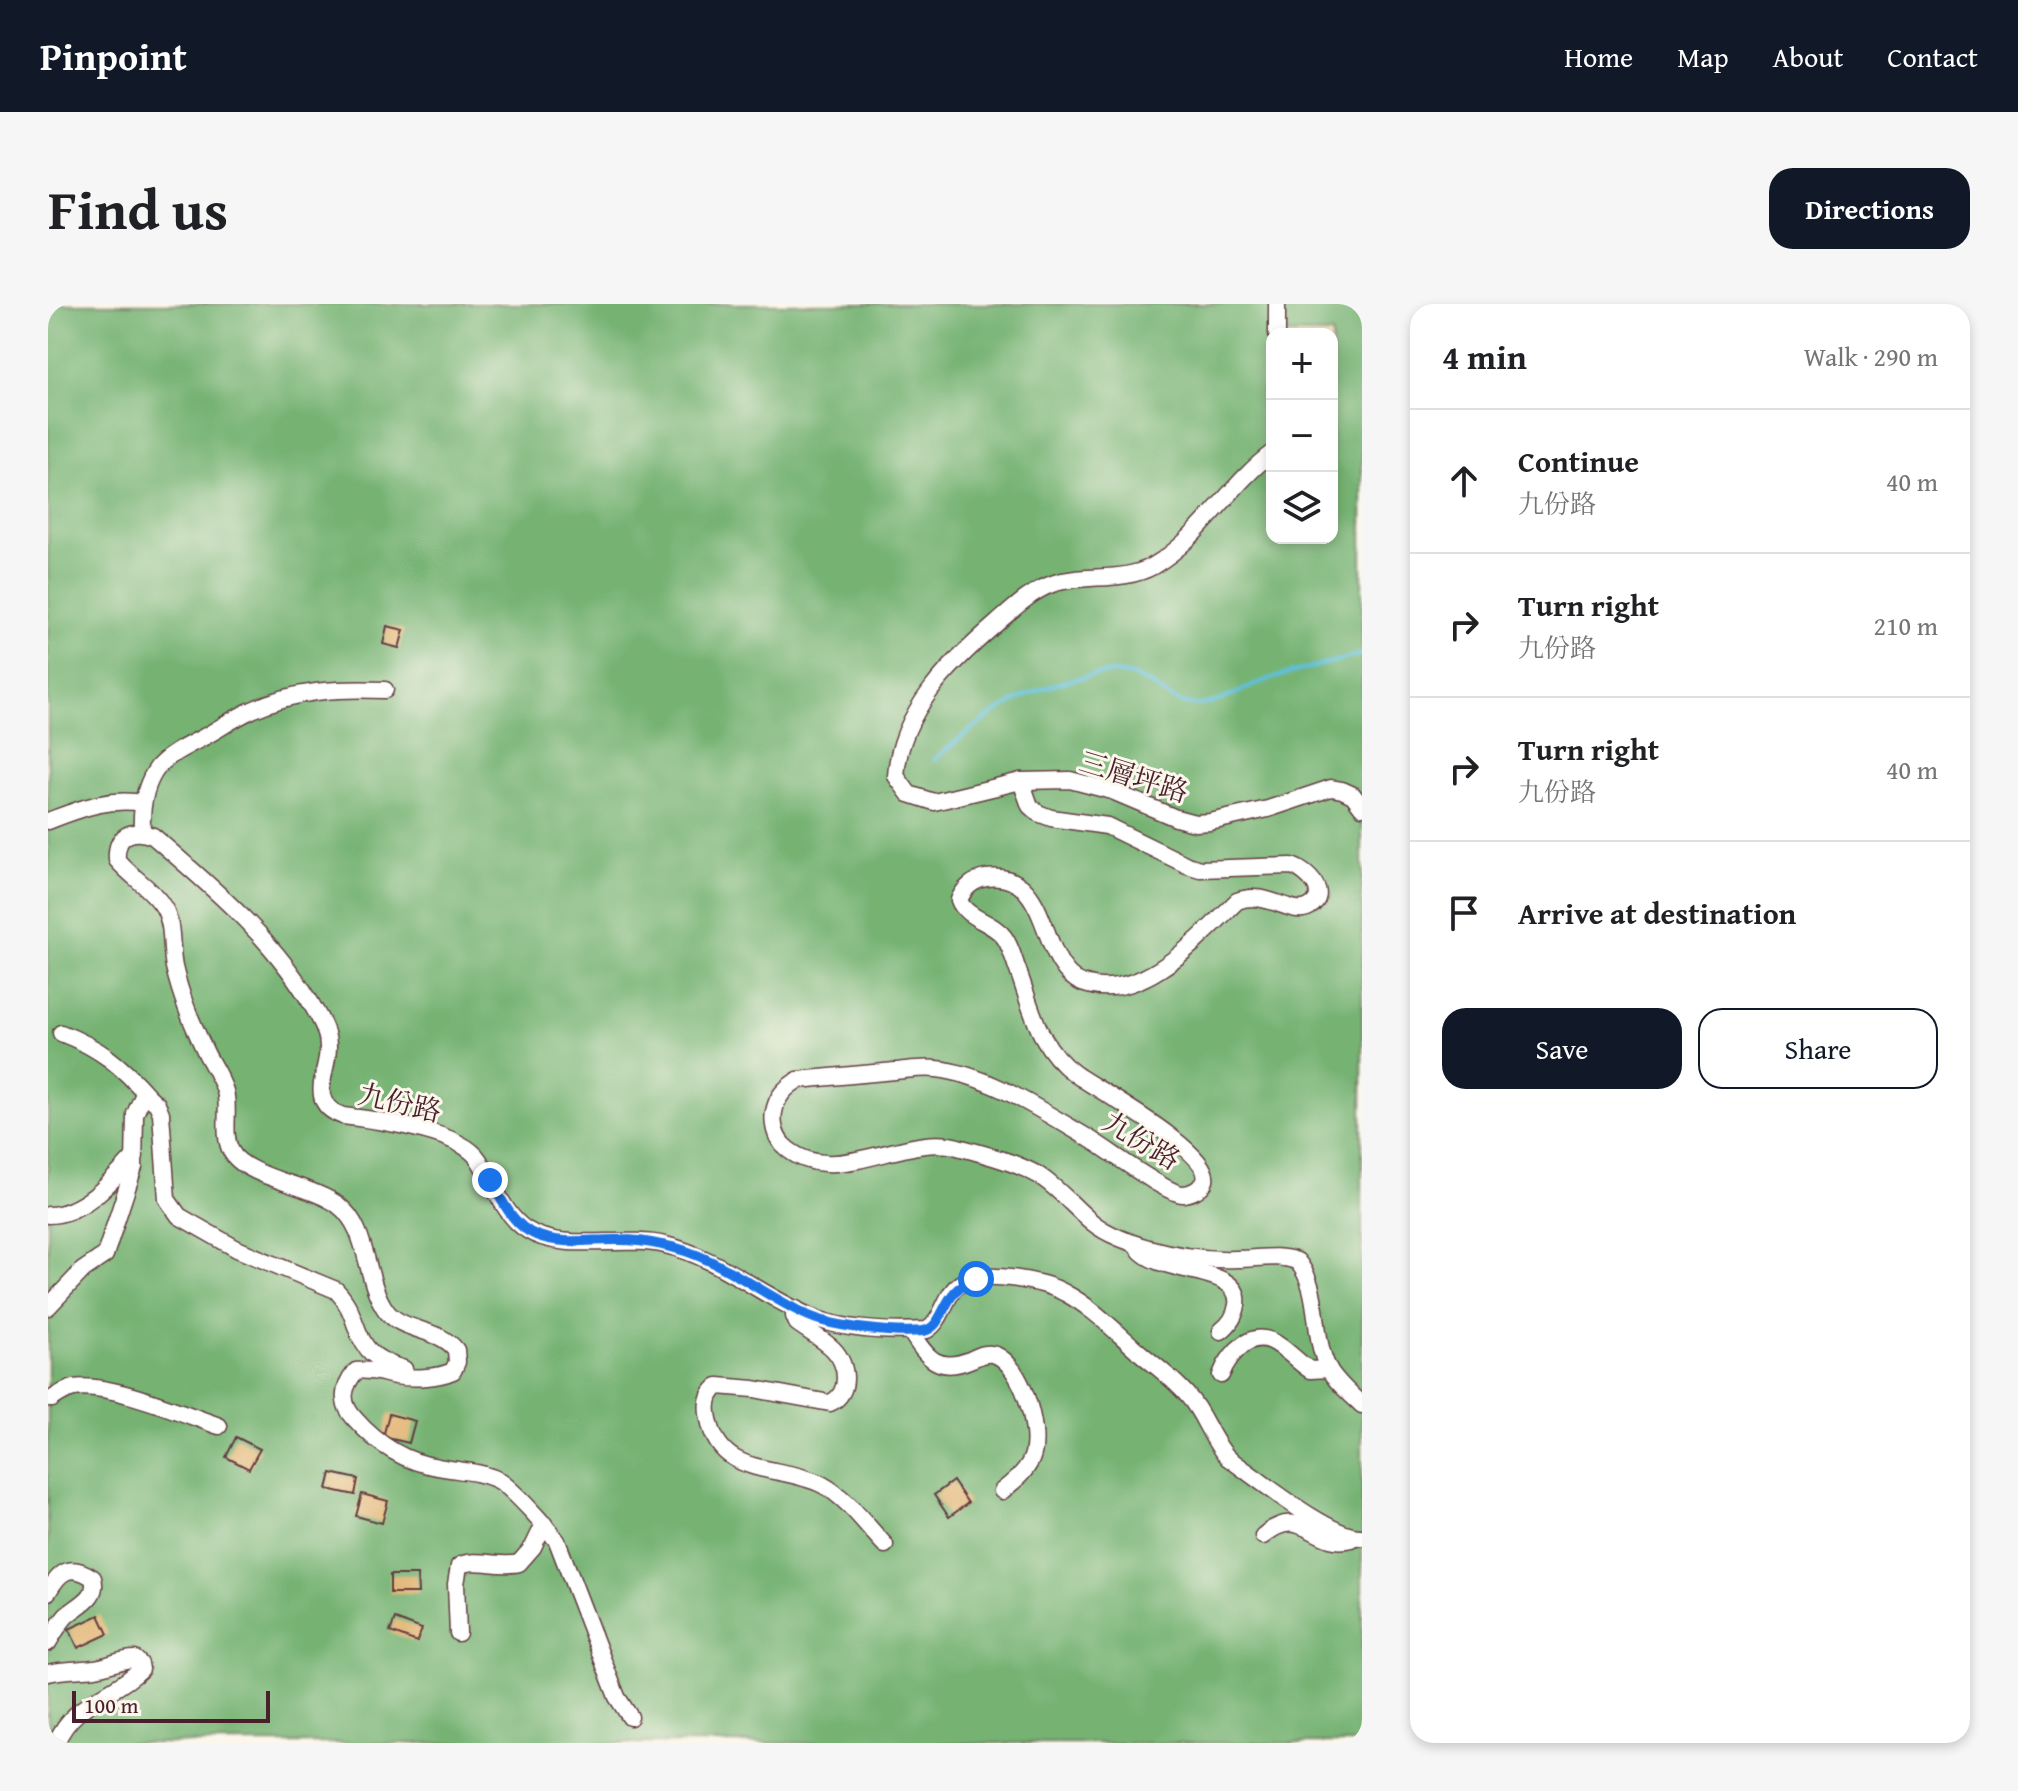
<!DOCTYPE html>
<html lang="en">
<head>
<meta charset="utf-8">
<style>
	body { margin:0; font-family:"Gentium Book Plus","Noto Serif TC",serif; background:#f6f6f6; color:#202124 }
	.controls { position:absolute; right:24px; top:24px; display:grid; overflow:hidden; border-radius:16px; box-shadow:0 4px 12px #0003 }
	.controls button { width:72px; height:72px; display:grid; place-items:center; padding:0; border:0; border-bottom:2px solid #e0e0e0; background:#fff; color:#202124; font:40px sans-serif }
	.scale { position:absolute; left:24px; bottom:20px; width:198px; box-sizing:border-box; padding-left:8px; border:4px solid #4a1f2b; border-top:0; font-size:22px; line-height:28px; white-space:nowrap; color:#4a1f2b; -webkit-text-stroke:6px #fbf7ec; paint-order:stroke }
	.stop { position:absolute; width:24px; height:24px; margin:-18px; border:6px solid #1a73e8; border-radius:50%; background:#fff }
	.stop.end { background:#1a73e8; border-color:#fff; box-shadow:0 2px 8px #0008 }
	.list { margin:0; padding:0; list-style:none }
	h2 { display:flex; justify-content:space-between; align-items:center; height:104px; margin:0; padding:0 32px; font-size:34px }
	h2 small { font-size:26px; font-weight:400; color:#757577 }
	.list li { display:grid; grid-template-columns:52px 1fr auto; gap:24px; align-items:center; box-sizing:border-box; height:144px; padding:0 32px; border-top:2px solid #e0e0e0 }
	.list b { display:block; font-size:30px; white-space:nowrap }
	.list p { margin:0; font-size:26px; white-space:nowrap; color:#757577 }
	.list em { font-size:26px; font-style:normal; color:#757577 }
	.actions { display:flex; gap:16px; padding:24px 32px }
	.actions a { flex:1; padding:18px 0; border:2px solid #111827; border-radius:24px; text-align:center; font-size:28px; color:#111827 }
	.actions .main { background:#111827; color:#fff }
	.icon { flex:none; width:44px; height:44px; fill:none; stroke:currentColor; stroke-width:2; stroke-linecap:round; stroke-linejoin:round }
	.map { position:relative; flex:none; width:1314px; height:1439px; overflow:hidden; border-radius:24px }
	header { display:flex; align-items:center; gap:48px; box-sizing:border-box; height:112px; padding:0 40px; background:#111827; color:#fff }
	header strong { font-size:38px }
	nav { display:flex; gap:44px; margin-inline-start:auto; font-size:28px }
	.intro { display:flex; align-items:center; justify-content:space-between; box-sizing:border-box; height:192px; padding:0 48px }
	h1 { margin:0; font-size:56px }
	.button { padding:20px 36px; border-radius:24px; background:#111827; color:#fff; font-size:28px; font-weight:700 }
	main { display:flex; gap:48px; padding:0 48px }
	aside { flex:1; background:#fff; border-radius:24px; box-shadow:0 4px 12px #0003 }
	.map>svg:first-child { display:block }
	.forest { fill:#76b373; stroke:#60694f; stroke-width:2; fill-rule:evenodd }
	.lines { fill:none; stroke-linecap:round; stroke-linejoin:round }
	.stream { stroke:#5fc0dd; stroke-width:4 }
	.building { fill:#e2b371 }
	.minor-casing { stroke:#633c41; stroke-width:19 }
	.minor { stroke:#fff; stroke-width:16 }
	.route { stroke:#1a73e8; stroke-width:10 }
	.labels { text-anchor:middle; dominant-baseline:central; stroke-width:6; stroke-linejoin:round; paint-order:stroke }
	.street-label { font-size:28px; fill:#4a1f2b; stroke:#fbf7ec }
</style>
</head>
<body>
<header>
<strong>Pinpoint</strong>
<nav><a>Home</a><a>Map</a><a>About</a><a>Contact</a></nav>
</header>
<div class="intro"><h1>Find us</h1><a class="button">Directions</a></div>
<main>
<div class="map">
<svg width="1314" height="1439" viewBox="0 0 1314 1439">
	<rect width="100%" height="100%" fill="#fbf7ec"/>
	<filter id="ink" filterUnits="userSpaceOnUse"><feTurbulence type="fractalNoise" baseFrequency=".0125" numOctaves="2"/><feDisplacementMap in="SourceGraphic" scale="16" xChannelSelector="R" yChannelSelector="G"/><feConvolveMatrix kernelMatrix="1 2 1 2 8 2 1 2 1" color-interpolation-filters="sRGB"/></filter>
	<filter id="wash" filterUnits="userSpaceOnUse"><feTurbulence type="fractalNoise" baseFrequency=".006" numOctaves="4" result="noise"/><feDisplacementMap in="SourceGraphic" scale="32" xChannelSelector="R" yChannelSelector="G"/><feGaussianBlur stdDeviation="1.8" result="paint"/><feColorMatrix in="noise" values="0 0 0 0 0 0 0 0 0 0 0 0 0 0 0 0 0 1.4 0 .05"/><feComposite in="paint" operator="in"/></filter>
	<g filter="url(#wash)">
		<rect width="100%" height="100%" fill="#edb"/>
		<path class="forest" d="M 0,0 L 1314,0 L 1314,1439 L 0,1439 ZM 1224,30 L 1284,30 L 1284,234 L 1224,234 Z"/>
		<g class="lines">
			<path class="stream" d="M 887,455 C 934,415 974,385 1036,373 C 1052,369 1068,367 1084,372 C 1109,379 1122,402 1150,401 C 1172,400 1193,386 1213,378 C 1246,366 1281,360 1314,350"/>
		</g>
		<g id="blocks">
			<g class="building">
				<path d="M 339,322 L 356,326 L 351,344 L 335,340 Z"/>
				<path d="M 341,1110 L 367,1117 L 361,1139 L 335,1133 Z"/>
				<path d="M 188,1133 L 212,1145 L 201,1165 L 178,1153 Z"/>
				<path d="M 283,1169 L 310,1175 L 307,1191 L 279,1185 Z"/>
				<path d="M 905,1177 L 920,1199 L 901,1213 L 886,1191 Z"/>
				<path d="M 314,1190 L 340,1197 L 334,1219 L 308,1212 Z"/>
				<path d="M 342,1271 L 369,1271 L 370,1289 L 342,1289 Z"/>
				<path d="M 51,1311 L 60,1330 L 30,1344 L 21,1325 Z"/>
				<path d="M 347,1315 L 374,1325 L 369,1338 L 342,1328 Z"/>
			</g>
		</g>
	</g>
	<g filter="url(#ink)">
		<use href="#blocks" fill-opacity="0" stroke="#633c41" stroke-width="2"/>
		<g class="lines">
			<g class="minor-casing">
				<g id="minor">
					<path d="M 1229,30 L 1229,0"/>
					<path d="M 1224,149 C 1180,182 1153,234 1105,262 C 1075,279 1036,269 1004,280 C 984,287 965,305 949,319 C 903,359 852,407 848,472 L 861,490 L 886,498 L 973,477 L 1022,476 L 1064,487 L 1128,514 L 1147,519 L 1162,518 L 1220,505 L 1283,484 L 1294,486 L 1305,491 L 1314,503"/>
					<path d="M 973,477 L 982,502 L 990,509 L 1003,514 L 1059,522 L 1139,561 L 1152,565 L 1244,562 C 1259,567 1283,590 1261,603 C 1243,613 1219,585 1189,597 C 1152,633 1093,701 1034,679 C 989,661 1005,565 938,574 C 926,576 916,584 911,596 C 918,615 944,617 956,633 C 962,641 965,652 968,661 C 983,701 989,743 1027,770 C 1046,784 1171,851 1156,879 C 1152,885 1142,890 1135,890 C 1116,889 1057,843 1037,832 C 992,806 941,771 889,765 C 875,763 860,766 847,767 C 815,770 782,773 750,776 C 737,784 729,792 726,808 C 724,819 727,832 735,841 C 783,888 856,827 910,843 C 936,850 967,858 990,871 C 1011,884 1026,904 1045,919 C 1060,931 1081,938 1100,944 C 1128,952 1160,956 1189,955 C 1211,955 1228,950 1249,957 C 1274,986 1263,1030 1280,1064 C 1288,1078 1302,1090 1314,1101"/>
					<path d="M 0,517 C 32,505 60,493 95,499"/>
					<path d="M 94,528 C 93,506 96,481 110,463 C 121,450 141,441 156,433 C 172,424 188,413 204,406 C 247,386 292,384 337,386"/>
					<path d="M 13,729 C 52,744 73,761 101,793"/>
					<path d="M 0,911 C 35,911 65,876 87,852"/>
					<path d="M 1090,944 C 1111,973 1195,960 1189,1001 C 1187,1013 1182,1020 1173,1027"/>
					<path d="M 0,1003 L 35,966 L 57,951 L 86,863 L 87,810 L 94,794 L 101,793 L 109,800 L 113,809 L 119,895 L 131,912 L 189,945 L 288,986 C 318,1017 298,1049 356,1065"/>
					<path d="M 748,1005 L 746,1012 L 749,1019 C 761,1028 775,1035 785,1045 C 800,1060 803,1090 782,1099 L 706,1085 L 670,1082 C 659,1090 658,1102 661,1115 C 672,1175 731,1159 775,1181 C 799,1194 818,1221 837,1241"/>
					<path d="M 862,1027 C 879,1054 890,1070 924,1055 C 932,1051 939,1048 948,1051 C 974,1062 992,1124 985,1150 C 981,1166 966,1177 954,1187"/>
					<path d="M 1173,1071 C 1178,1058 1185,1048 1196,1040 C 1223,1022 1241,1053 1262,1066 L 1281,1065"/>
					<path d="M 4,1095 C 11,1090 17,1086 26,1084 C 61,1078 136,1110 171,1122"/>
					<path d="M 1215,1232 C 1254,1198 1266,1245 1303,1235"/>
					<path d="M 0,1288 C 12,1267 22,1259 45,1274 C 51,1294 31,1300 18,1312 C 11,1320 6,1329 0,1339"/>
					<path d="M 410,1329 L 408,1280 L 411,1262 C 426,1253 452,1264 471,1259 L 485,1243 L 496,1220"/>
					<path d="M 0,1369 C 16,1365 31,1366 47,1364 C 61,1362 73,1355 87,1355 L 92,1360 L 93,1365 C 65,1393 26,1396 8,1439"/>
					<path d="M 582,1413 L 569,1393 L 509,1237 C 499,1223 464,1184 450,1176 C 432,1167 410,1167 390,1163 C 357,1158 329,1140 307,1115 C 292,1099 294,1084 308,1067 C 322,1065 333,1069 347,1072 C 364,1075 389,1074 405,1067 L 409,1058 L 408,1046 C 391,1023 353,1029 337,1005 C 316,974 321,924 290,901 C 264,881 195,873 183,847 C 174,830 182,806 177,787 C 173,774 164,761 158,749 C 145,721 133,694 126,663 C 122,644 126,622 116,604 C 105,585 83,573 69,556 C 67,531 84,524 105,532 C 165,584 230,638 268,708 C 275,720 280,730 280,743 C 280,770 258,799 295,812 C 328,816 413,827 431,856 C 445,878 456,912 479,926 C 514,949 575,931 617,941 C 671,953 714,993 764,1013 C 799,1027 843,1028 879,1026 C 897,1015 896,988 915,978 C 938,966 996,977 1017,989 C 1044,1003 1067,1027 1090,1047 C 1106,1061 1126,1075 1140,1092 C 1157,1111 1162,1135 1180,1154 C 1208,1173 1283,1235 1314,1233"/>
				</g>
			</g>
			<use href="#minor" class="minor"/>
		</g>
	</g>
	<g class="lines" filter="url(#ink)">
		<path class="route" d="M 442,876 C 454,896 465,922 488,931 C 515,942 544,935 572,936 C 586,936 601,938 614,941 C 668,950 712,990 761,1012 C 786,1023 848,1030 875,1027 C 899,1023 892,985 928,975"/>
	</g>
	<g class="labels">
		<g class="street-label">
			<text transform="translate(1086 472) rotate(17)">三層坪路</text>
			<text transform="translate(352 798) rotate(13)">九份路</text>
			<text transform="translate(1094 836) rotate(31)">九份路</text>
		</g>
	</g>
</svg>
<div class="controls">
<button>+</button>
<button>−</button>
<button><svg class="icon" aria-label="layers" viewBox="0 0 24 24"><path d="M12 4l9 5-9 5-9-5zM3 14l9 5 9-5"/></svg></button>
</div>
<div class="scale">100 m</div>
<div class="stop" style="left:928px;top:975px"></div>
<div class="stop end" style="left:442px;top:876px"></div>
</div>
<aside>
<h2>4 min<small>Walk · 290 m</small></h2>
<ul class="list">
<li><svg class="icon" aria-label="ahead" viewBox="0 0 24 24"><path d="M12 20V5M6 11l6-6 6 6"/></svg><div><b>Continue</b><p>九份路</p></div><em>40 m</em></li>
<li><svg class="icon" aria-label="right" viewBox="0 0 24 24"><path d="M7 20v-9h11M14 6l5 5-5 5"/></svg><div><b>Turn right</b><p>九份路</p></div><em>210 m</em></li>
<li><svg class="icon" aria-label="right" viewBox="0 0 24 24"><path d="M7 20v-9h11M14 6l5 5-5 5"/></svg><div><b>Turn right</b><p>九份路</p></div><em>40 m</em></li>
<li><svg class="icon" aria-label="arrive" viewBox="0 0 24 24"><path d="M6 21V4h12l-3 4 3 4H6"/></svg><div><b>Arrive at destination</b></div></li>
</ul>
<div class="actions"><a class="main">Save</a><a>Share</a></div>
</aside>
</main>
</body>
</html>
